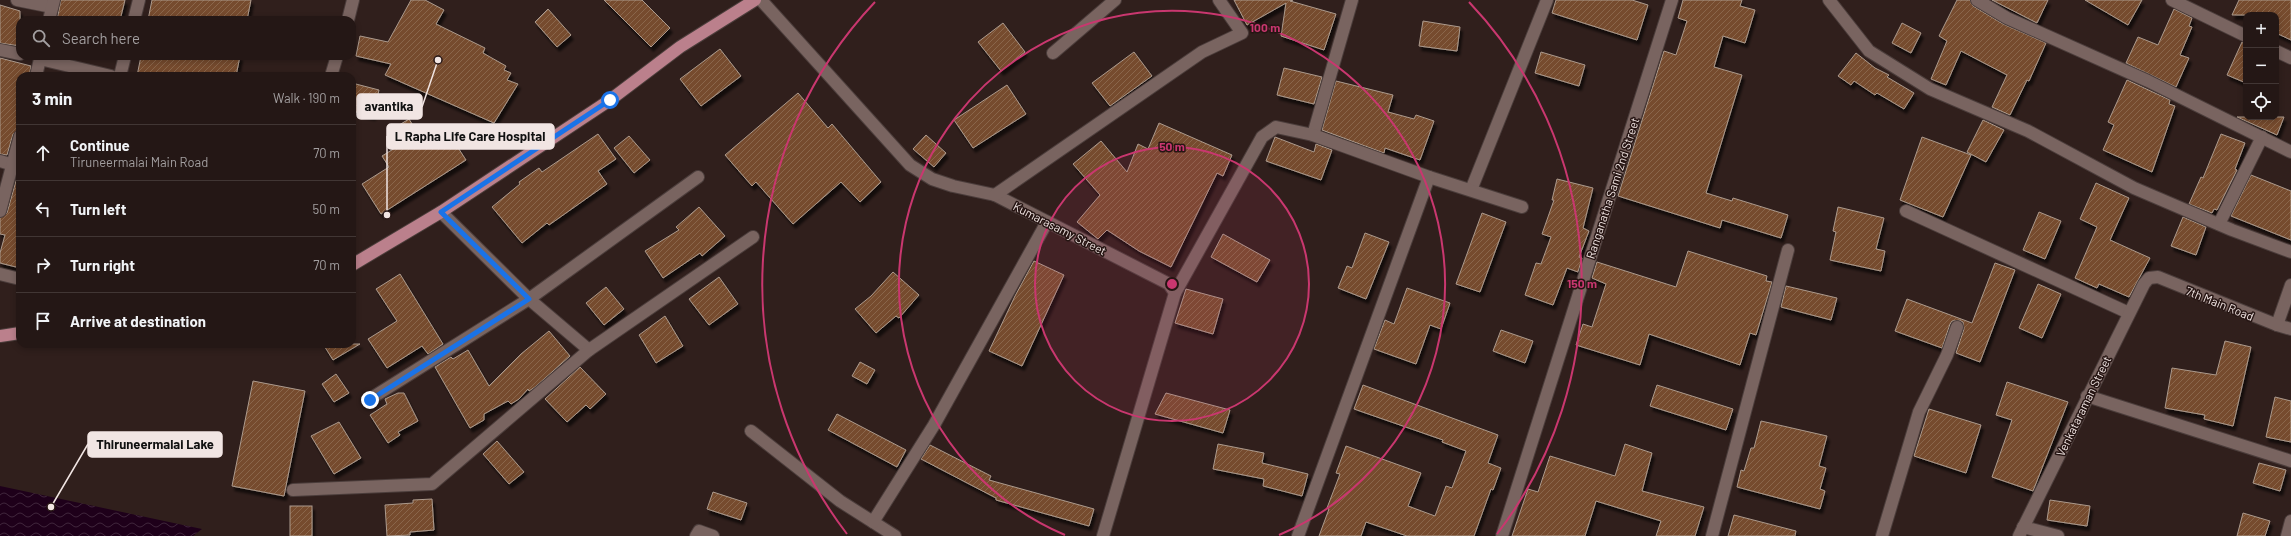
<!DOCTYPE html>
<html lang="en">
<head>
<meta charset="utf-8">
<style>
	body { margin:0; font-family:Barlow,sans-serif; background:#2c201e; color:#f1f3f6 }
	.controls { position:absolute; right:12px; top:12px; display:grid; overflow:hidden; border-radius:8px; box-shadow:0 2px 6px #0003 }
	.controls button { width:36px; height:36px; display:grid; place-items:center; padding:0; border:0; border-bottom:1px solid #413634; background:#241715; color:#f1f3f6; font:20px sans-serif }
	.stop { position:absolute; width:12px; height:12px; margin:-9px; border:3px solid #1a73e8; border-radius:50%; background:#fff }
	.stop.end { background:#1a73e8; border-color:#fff; box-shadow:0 1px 4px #0008 }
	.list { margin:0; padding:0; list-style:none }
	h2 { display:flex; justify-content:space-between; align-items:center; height:52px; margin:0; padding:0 16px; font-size:17px }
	h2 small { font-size:13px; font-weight:400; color:#a39fa0 }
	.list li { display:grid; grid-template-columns:26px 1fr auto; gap:12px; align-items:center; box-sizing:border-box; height:56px; padding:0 16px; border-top:1px solid #413634 }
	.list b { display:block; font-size:15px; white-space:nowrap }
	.list p { margin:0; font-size:13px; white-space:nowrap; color:#a39fa0 }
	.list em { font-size:13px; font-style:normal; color:#a39fa0 }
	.icon { flex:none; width:22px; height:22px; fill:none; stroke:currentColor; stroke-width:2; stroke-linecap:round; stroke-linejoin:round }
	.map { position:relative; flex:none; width:2291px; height:536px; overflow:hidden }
	.search { position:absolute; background:#241715; box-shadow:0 2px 6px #0003; left:16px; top:16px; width:340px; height:44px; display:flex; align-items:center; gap:10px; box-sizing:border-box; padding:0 14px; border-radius:12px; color:#a39fa0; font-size:15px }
	.panel { position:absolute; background:#241715; box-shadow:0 2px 6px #0003; left:16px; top:72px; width:340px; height:276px; border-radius:12px }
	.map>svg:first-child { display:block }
	.water { fill:url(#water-waves) }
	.building { fill:url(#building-hatch); stroke:#ac9a8d; filter:url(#shadow) }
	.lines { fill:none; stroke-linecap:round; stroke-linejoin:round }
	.minor-casing { stroke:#4b3d3b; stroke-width:14 }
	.major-casing { stroke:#4b3d3b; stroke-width:14 }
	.minor { stroke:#796460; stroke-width:12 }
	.major { stroke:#bb808c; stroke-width:12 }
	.route { stroke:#1a73e8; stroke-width:5 }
	.ring { fill:none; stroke:#c9376f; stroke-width:2 }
	.labels { text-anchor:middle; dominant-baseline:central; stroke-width:3; stroke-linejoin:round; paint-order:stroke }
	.street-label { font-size:12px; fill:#f1e5e3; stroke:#261513 }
	.centre { fill:#c9376f; stroke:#261513; stroke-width:2 }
	.ring-label { font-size:12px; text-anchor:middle; font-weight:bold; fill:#c9376f; stroke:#261513; stroke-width:3; stroke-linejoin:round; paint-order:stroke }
	.leader { fill:none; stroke:#f1e5e3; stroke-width:1.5 }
	.callout-dot { fill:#f1e5e3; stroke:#261513; stroke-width:1.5 }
	.callout { fill:#f1e5e3; stroke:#f1e5e3; stroke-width:1.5 }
	.callout-label { font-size:13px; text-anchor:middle; font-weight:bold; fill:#111 }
</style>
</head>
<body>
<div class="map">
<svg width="2291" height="536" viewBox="0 0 2291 536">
	<defs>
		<pattern id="water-waves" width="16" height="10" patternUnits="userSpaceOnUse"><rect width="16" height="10" fill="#1e001a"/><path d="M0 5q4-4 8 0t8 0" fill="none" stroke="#3f253b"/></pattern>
		<pattern id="building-hatch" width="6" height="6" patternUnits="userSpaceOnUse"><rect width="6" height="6" fill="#764c2d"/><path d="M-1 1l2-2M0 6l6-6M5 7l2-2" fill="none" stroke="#8a664b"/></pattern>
		<filter id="shadow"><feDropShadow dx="2.5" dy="4.5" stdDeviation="1" flood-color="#0009"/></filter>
	</defs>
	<rect width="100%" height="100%" fill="#301f1c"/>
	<path class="water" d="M 0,486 L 202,529 L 193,536 L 0,536 Z"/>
	<g class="building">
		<path d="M 61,0 L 125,0 L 120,20 L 57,20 Z"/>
		<path d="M 152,0 L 251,0 L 247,20 L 148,20 Z"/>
		<path d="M 411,0 L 425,0 L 444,10 L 436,24 L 485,48 L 483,53 L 506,66 L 504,70 L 511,73 L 507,80 L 518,84 L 494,123 L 385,75 L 391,64 L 356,56 L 360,36 L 388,42 Z"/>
		<path d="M 604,0 L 642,0 L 670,28 L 651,47 Z"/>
		<path d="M 1234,0 L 1293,0 L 1290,1 L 1336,14 L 1324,50 L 1281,36 L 1286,3 L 1247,25 Z"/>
		<path d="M 1556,0 L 1632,0 L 1648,5 L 1637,40 L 1552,13 Z"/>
		<path d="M 1683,0 L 1742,0 L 1740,6 L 1755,10 L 1745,43 L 1723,36 L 1714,67 L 1742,75 L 1706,193 L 1732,201 L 1733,198 L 1788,215 L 1781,238 L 1722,220 L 1720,228 L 1618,196 L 1664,51 L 1676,55 L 1687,21 L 1678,18 Z"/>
		<path d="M 1957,0 L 1970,0 L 1973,6 L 2003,24 L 2046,43 L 2029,81 L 2027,80 L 2010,115 L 1992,107 L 2007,75 L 1961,51 L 1946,85 L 1931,79 L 1947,41 L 1939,36 Z"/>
		<path d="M 1992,0 L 2048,0 L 2037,23 Z"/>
		<path d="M 2085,0 L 2142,0 L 2128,25 Z"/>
		<path d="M 2239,0 L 2291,0 L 2291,40 L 2276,33 L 2276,15 L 2232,15 Z"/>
		<path d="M 0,5 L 20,11 L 20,46 L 0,43 Z"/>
		<path d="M 548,9 L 571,35 L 557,47 L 535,22 Z"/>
		<path d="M 2174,9 L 2192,18 L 2189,26 L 2192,27 L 2180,55 L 2189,58 L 2176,87 L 2126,63 L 2138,37 L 2158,45 Z"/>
		<path d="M 1423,21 L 1460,27 L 1457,51 L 1419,46 Z"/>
		<path d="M 1003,23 L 1025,52 L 1001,71 L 978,42 Z"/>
		<path d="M 1902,23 L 1921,33 L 1911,53 L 1892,43 Z"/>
		<path d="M 2242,42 L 2246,43 L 2246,83 L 2227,75 Z"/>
		<path d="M 720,49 L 741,76 L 701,106 L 680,79 Z"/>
		<path d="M 1134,52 L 1152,76 L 1110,106 L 1092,83 Z"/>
		<path d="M 1541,52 L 1585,65 L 1579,86 L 1535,73 Z"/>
		<path d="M 1856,53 L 1875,68 L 1889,75 L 1887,77 L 1914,93 L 1904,109 L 1877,93 L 1875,95 L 1854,81 L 1851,85 L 1838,76 Z"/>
		<path d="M 141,56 L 240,56 L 236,76 L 137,76 Z"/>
		<path d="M 0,58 L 31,66 L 29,76 L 20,76 L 20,129 L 13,134 L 7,155 L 0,154 Z"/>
		<path d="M 1284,68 L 1322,77 L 1314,104 L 1277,95 Z"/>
		<path d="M 2127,80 L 2170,100 L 2169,104 L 2175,106 L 2152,172 L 2103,150 L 2114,125 L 2108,122 Z"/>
		<path d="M 1336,81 L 1393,95 L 1388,112 L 1414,119 L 1416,115 L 1434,121 L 1420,160 L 1385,148 L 1384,153 L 1322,130 Z"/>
		<path d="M 352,83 L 379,90 L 373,116 L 352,111 Z"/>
		<path d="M 1007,85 L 1026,114 L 973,148 L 954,120 Z"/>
		<path d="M 798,93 L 828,128 L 832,124 L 881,182 L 860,202 L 841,182 L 793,224 L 756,182 L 752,186 L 725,155 Z"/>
		<path d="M 2237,117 L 2284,117 L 2277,135 Z"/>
		<path d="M 409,119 L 420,137 L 433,129 L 444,146 L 453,140 L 466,160 L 381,214 L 362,184 L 389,167 L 382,156 L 400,145 L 391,130 Z"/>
		<path d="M 1983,120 L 2004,130 L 1986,162 L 1967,152 Z"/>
		<path d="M 1159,123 L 1232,155 L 1223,176 L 1217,173 L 1171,267 L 1139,251 L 1107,230 L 1098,239 L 1077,222 L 1100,195 L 1073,164 L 1101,141 L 1127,172 L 1138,144 L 1148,149 Z"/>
		<path d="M 598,134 L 616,159 L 598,171 L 607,184 L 549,225 L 547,223 L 522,243 L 492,207 L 520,184 L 519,182 L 539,168 L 542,172 Z"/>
		<path d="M 2221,134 L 2245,143 L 2235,169 L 2237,170 L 2217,210 L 2214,209 L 2212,213 L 2189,204 L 2201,177 L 2203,178 Z"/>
		<path d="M 926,135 L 946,153 L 934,167 L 913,149 Z"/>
		<path d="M 629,136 L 650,160 L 634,173 L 614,148 Z"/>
		<path d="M 1275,137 L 1314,152 L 1316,144 L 1332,150 L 1321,180 L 1266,161 Z"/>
		<path d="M 1922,137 L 1971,155 L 1943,217 L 1900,200 Z"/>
		<path d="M 18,174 L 20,174 L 20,268 L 0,263 L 0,253 L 5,235 L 0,234 L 0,218 L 7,213 Z"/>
		<path d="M 2251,175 L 2291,191 L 2291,240 L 2231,216 Z"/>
		<path d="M 1557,179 L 1593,188 L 1583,228 L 1589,231 L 1579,257 L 1582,258 L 1578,272 L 1567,268 L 1553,305 L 1525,295 L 1536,263 L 1541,264 L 1551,237 L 1542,234 L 1554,200 L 1552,200 Z"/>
		<path d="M 2096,183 L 2129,198 L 2110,240 L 2150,258 L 2129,297 L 2099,284 L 2097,288 L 2075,278 L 2097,227 L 2080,219 Z"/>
		<path d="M 699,207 L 725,236 L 702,256 L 700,253 L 663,278 L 645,251 L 679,230 L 676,227 Z"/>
		<path d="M 1838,207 L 1884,218 L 1876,249 L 1885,251 L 1881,271 L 1830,260 L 1836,232 L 1833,231 Z"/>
		<path d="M 2039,212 L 2061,221 L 2045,259 L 2023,250 Z"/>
		<path d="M 1482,213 L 1506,222 L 1480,292 L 1456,284 Z"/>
		<path d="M 2183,217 L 2206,227 L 2196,255 L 2171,246 Z"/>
		<path d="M 1365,233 L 1389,242 L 1366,299 L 1338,288 L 1347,266 L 1352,268 Z"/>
		<path d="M 1223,234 L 1270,260 L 1257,282 L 1211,257 Z"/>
		<path d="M 1688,251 L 1767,276 L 1766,281 L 1772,282 L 1756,335 L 1750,333 L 1740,365 L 1649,334 L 1640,365 L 1576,345 L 1583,324 L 1592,327 L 1606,284 L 1592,278 L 1597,262 L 1676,287 Z"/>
		<path d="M 1034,261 L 1064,275 L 1022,366 L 989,351 L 1015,296 Z"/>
		<path d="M 1995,263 L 2015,270 L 1980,362 L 1956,353 L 1964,329 L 1963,322 L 1959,320 L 1952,321 L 1950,324 L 1942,348 L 1895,331 L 1907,299 L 1972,323 Z"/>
		<path d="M 893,272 L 919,295 L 899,318 L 896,316 L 876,333 L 855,309 L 871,296 Z"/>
		<path d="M 400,274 L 443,344 L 428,354 L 422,346 L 387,368 L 368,339 L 397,321 L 376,289 Z"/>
		<path d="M 719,277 L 738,304 L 709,325 L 689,299 Z"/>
		<path d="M 2038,284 L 2061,294 L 2042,338 L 2019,328 Z"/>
		<path d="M 1786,286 L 1837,298 L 1831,320 L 1781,307 Z"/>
		<path d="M 606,287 L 624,309 L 604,325 L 586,303 Z"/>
		<path d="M 1407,288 L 1450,303 L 1441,329 L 1430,325 L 1416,364 L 1374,349 L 1385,320 L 1394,324 Z"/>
		<path d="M 1186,289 L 1223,299 L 1213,334 L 1175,323 Z"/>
		<path d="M 665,316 L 683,346 L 656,363 L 639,335 Z"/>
		<path d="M 1501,330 L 1533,341 L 1525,363 L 1493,351 Z"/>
		<path d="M 549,331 L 570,356 L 535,387 L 529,391 L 528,389 L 519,399 L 511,404 L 508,401 L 484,414 L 484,420 L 470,428 L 435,367 L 451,357 L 453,359 L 468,350 L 489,386 L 521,354 Z"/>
		<path d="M 2225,341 L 2251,347 L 2233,426 L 2204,419 L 2205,415 L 2165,408 L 2172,368 L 2216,375 Z"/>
		<path d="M 323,344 L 360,344 L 333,360 Z"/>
		<path d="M 860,362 L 875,370 L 867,384 L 852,376 Z"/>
		<path d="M 580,367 L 606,394 L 590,409 L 586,405 L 567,422 L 545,399 Z"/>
		<path d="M 336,374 L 349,393 L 334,402 L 322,384 Z"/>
		<path d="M 253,381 L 305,391 L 284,496 L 232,486 Z"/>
		<path d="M 2007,382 L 2068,402 L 2033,491 L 1992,477 L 2012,420 L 1996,415 Z"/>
		<path d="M 1363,385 L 1498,435 L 1488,463 L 1501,468 L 1493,490 L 1491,489 L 1474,536 L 1407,536 L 1366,522 L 1361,536 L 1319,536 L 1329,509 L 1327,508 L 1340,474 L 1336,473 L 1346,446 L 1421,473 L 1408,506 L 1435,516 L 1446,486 L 1452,488 L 1466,451 L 1442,442 L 1443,440 L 1354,409 Z"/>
		<path d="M 1657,385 L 1733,409 L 1726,430 L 1650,406 Z"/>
		<path d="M 398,393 L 404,393 L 418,421 L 398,432 L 400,435 L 388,443 L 370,415 L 387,404 L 385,399 Z"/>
		<path d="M 1166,393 L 1230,410 L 1223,433 L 1155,414 Z"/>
		<path d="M 2275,397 L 2291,401 L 2291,442 L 2266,437 Z"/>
		<path d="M 1929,409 L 1981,425 L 1966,473 L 1914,456 Z"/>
		<path d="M 837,414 L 906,450 L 897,467 L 828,430 Z"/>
		<path d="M 1761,421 L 1827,436 L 1819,466 L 1826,468 L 1820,489 L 1825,491 L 1820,509 L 1737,487 L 1741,470 L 1744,471 L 1751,448 L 1754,448 Z"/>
		<path d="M 339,422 L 361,458 L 334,474 L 311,436 Z"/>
		<path d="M 497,441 L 524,472 L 509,484 L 483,454 Z"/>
		<path d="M 1218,444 L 1264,453 L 1262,463 L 1308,474 L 1302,496 L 1263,486 L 1264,479 L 1213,469 Z"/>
		<path d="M 1625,444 L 1652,453 L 1642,491 L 1704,507 L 1695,536 L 1656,536 L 1661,521 L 1596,501 L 1585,536 L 1512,536 L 1528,489 L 1538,492 L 1550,456 L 1615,476 Z"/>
		<path d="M 930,445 L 991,476 L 989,480 L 1094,509 L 1089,526 L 996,500 L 996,498 L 921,459 Z"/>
		<path d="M 2259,463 L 2286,470 L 2280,491 L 2253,483 Z"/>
		<path d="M 713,492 L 747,503 L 741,520 L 707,509 Z"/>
		<path d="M 432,499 L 434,530 L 410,532 L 410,535 L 387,536 L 385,505 L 413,503 L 413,500 Z"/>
		<path d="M 2050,500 L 2090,506 L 2087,526 L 2047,520 Z"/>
		<rect x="290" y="506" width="22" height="30"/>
		<path d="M 2243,513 L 2270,521 L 2265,536 L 2237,536 Z"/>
		<path d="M 1734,515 L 1796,531 L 1795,536 L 1728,536 Z"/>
	</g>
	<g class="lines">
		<g class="minor-casing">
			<g id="minor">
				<path d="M 17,0 L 52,7"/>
				<path d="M 761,0 L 910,165 L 932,179 L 953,186 L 995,195 L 1169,284 L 1175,293 L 1103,536"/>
				<path d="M 1829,0 L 1869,51 L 1930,89 L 2028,131 L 2134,188 L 2232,230 L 2291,252"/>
				<path d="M 1977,0 L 2007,18 L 2148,81 L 2291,152"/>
				<path d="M 2172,0 L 2246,36"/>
				<path d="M 49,20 L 54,0"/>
				<path d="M 134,20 L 139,0"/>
				<path d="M 348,20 L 353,0"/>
				<path d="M 0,50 L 20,54"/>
				<path d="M 2276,51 L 2291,58"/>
				<path d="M 1053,53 L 1115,0"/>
				<path d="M 36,76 L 40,59 L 111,76"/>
				<path d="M 120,76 L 125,56"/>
				<path d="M 331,76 L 337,56"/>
				<path d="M 1313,135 L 1352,0"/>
				<path d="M 0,161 L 20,167"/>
				<path d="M 1471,190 L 1547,0"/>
				<path d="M 995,195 L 1202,52 L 1242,33 L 1219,0"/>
				<path d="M 0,211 L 20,136"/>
				<path d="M 1906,211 L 2129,313"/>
				<path d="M 441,212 L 529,299 L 589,350"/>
				<path d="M 2219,224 L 2262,137"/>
				<path d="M 0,274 L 20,279"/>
				<path d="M 1175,293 L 1262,137 L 1276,127 L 1313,135 L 1429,177 L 1522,207"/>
				<path d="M 2277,325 L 2291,285"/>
				<path d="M 2087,396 L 2291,461"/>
				<path d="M 370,399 L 529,299 L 698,177"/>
				<path d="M 751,431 L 840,501 L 895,536"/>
				<path d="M 293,490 L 432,484 L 589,350 L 753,237"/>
				<path d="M 873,522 L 934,425 L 1047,222"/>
				<path d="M 2023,527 L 2058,536"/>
				<path d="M 696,536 L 699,531 L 713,536"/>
				<path d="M 1298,536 L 1429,177"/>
				<path d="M 1502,536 L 1672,0"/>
				<path d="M 1712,536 L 1788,250"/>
				<path d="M 1882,536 L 1919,412 L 1947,355 L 1957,327"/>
				<path d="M 2019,536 L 2144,284 L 2149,278 L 2158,277 L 2277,325 L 2291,329"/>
				<path d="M 2287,536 L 2291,521"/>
			</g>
		</g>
		<g class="major-casing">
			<g id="major">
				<path d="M 352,265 L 441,212 L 610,100 L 680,47 L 755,0"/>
				<path d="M 0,336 L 20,333"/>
			</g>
		</g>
		<use href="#minor" class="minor"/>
		<use href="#major" class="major"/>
	</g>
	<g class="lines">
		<path class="route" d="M 370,400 L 529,299 L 441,212 L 610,100"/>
	</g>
	<circle cx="1172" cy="284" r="137" fill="#c9376f" fill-opacity=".12"/>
	<g class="ring">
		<circle cx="1172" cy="284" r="137"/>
		<path d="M1065 535A273 273 0 1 1 1279 535"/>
		<path d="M847 534A410 410 0 0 1 875 2M1469 2A410 410 0 0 1 1497 534"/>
	</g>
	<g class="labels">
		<g class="street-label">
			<text transform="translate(1612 188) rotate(-72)">Ranganatha Sami 2nd Street</text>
			<text transform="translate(1060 228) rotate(27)">Kumarasamy Street</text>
			<text transform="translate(2220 303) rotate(22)">7th Main Road</text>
			<text transform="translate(2083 406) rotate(-64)">Venkataraman Street</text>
		</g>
	</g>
	<circle cx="1172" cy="284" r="6" class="centre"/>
	<g class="ring-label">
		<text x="1265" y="32">100 m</text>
		<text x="1172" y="151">50 m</text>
		<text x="1582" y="288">150 m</text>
	</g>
	<path class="leader" d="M438 60L422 107M387 215L387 136M51 507L88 444"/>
	<g class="callout-dot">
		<circle cx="438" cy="60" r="4"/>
		<circle cx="387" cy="215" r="4"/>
		<circle cx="51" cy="507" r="4"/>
	</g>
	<g class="callout">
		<rect x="357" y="94" width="65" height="25" rx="4"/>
		<rect x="387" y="124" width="167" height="25" rx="4"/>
		<rect x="88" y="432" width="134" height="25" rx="4"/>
	</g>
	<g class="callout-label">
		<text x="389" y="111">avantika</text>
		<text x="470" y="141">L Rapha Life Care Hospital</text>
		<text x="155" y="449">Thiruneermalai Lake</text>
	</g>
</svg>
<div class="controls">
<button>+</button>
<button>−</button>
<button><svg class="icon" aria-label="locate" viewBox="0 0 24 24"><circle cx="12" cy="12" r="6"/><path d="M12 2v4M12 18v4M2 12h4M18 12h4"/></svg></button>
</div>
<div class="stop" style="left:610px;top:100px"></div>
<div class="stop end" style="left:370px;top:400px"></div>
<div class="search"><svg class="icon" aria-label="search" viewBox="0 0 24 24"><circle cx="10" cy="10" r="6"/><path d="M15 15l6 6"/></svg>Search here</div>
<section class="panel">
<h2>3 min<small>Walk · 190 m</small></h2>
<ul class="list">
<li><svg class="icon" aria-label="ahead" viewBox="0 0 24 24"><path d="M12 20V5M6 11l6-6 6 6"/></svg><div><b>Continue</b><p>Tiruneermalai Main Road</p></div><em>70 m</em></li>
<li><svg class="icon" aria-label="left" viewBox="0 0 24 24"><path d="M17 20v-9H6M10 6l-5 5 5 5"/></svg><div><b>Turn left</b></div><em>50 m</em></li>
<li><svg class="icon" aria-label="right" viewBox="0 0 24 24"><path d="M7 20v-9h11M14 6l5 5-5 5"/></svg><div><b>Turn right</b></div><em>70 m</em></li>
<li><svg class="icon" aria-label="arrive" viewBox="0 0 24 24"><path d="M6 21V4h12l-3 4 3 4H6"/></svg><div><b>Arrive at destination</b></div></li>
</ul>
</section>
</div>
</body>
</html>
